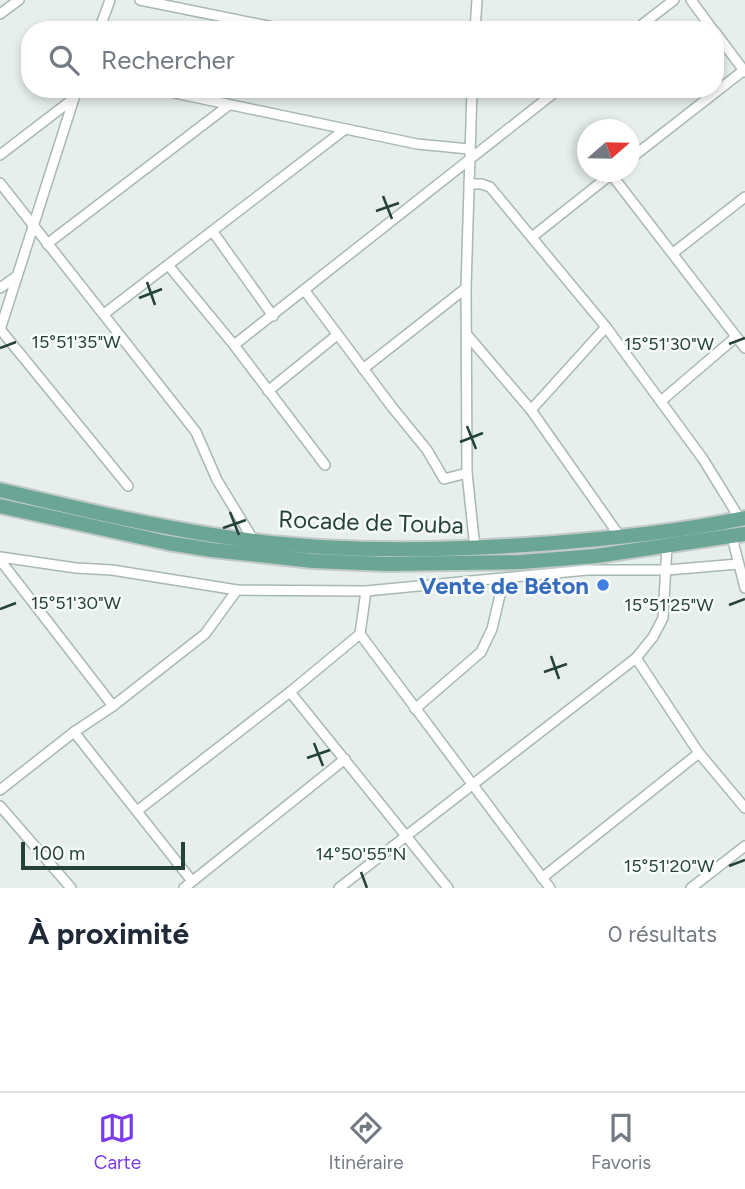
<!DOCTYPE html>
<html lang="fr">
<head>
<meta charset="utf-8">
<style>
	body { margin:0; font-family:Figtree,sans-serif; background:#f2f2f3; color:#1f2937 }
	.compass { position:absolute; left:577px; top:119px; width:63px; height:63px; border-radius:50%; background:#fff; box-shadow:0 4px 10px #0003; rotate:70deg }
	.scale { position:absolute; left:21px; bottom:18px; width:164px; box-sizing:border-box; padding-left:7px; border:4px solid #24423a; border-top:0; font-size:19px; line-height:24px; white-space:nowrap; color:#24423a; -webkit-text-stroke:5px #f7fbf9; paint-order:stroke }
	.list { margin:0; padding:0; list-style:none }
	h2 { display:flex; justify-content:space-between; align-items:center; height:91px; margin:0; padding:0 28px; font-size:30px }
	h2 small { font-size:23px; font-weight:400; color:#747a83 }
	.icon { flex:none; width:38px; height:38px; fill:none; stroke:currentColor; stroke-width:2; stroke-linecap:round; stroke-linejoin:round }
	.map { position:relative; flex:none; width:745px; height:888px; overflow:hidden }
	.search { position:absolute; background:#fff; box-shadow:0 4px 10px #0003; left:21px; right:21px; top:21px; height:77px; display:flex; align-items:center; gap:18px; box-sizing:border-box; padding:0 24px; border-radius:28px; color:#747a83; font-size:26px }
	.sheet { height:203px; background:#fff }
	nav { display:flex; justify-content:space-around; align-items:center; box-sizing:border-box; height:98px; border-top:2px solid #e0e1e3; background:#fff; font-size:19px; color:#747a83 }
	nav a { display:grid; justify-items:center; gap:4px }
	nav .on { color:#7c3aed }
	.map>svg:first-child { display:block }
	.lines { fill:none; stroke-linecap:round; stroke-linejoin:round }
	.street-casing { stroke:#a8b8b2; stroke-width:12 }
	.primary-casing { stroke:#c2cac8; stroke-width:18 }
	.street { stroke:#fff; stroke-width:9 }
	.primary { stroke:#6aa596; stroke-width:14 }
	.ticks { fill:none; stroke:#24423a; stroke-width:2.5 }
	.shop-dot { fill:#3f7fe0; stroke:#f7fbf9; stroke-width:2.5 }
	.labels { text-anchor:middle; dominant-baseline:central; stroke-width:5; stroke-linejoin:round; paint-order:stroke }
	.street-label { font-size:24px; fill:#24423a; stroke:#f7fbf9 }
	.shop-label { font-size:24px; font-weight:bold; fill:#366cbe; stroke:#f7fbf9; text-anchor:end }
	.ticks-label { font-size:18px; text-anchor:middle; fill:#24423a; stroke:#f7fbf9; stroke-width:5; stroke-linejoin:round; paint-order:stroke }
</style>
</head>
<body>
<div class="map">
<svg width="745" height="888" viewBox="0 0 745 888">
	<rect width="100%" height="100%" fill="#e6efeb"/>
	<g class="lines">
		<g class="street-casing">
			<g id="street">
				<path d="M 140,0 L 288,30"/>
				<path d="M 691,0 L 713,30"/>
				<path d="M 0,14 L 19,0"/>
				<path d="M 99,30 L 110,0"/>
				<path d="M 475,30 L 477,0"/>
				<path d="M 635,30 L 674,0"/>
				<path d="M 715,32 L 745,72"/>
				<path d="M 156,89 L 417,144 L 469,149"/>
				<path d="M 0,155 L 73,99"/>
				<path d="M 630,159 L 744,70"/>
				<path d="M 611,174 L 745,348"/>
				<path d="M 0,183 L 196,432 L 217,480 L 254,541"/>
				<path d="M 469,184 L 481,184 L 490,187 L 606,327 L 703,459 L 740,519"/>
				<path d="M 213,232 L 273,316"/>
				<path d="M 532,237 L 614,172"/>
				<path d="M 47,244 L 229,105"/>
				<path d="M 673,253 L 745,197"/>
				<path d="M 168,265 L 234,345 L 325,465"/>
				<path d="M 0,288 L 17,276"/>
				<path d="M 305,291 L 392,407 L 427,450 L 444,479 L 467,473 L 466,288 L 472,89"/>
				<path d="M 104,314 L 344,130"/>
				<path d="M 0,329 L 128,486"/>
				<path d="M 0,330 L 77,89"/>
				<path d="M 468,336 L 531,410 L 621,538"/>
				<path d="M 234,345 L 559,89"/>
				<path d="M 363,369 L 466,288"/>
				<path d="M 268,391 L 337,335"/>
				<path d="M 661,401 L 736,337"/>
				<path d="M 531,410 L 606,327"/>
				<path d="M 467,473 L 475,548"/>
				<path d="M 732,537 L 745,588"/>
				<path d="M 0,557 L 76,568 L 112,570 L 237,590 L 366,591 L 587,570 L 667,570 L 738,564"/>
				<path d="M 0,560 L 113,706"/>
				<path d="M 360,634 L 550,888"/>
				<path d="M 636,658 L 699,753 L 745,808"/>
				<path d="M 290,692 L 448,888"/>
				<path d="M 415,709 L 481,652 L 492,629 L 504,578"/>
				<path d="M 74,732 L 192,881"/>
				<path d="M 0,790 L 74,732 L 113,706 L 205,634 L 237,590"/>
				<path d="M 0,806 L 71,888"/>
				<path d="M 137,811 L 290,692 L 360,634 L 366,591"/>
				<path d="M 542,878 L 699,753"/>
				<path d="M 184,888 L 345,759"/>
				<path d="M 339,888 L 636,658 L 653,637 L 663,618 L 667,545"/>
				<path d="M 691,888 L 745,846"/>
			</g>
		</g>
		<g class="primary-casing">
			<g id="primary">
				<path d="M 0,490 C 84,510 168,530 254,541 C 344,552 434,551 524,545 C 599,540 672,533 745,518"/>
				<path d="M 0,506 L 168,543 L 212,550 L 313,561 L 387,564 L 521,562 L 596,556 L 745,534"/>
			</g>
		</g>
		<use href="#street" class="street"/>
		<use href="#primary" class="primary"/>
	</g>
	<path class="ticks" d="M 383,196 L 392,219M 376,211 L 399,203M 147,282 L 155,305M 139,298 L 162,289M 729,344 L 745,338M 0,348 L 16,342M 467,426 L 476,449M 460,442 L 483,433M 230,512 L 239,535M 223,528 L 246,520M 729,605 L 745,599M 0,609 L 16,603M 551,656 L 559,679M 544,672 L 567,664M 314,743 L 323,766M 307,758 L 330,750M 729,866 L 745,860M 361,872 L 367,888"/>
	<circle class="shop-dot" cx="603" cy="585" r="7"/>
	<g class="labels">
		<g class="street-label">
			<text transform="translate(371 522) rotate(2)">Rocade de Touba</text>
		</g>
		<g class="shop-label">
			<text x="589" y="585">Vente de Béton</text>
		</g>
	</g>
	<g class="ticks-label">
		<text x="76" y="348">15°51'35"W</text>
		<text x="669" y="350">15°51'30"W</text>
		<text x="76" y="609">15°51'30"W</text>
		<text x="669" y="611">15°51'25"W</text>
		<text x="361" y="860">14°50'55"N</text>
		<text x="669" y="872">15°51'20"W</text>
	</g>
</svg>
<svg class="compass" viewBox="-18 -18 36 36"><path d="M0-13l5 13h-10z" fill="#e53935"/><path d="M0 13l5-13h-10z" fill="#747a83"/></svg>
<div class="scale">100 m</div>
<div class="search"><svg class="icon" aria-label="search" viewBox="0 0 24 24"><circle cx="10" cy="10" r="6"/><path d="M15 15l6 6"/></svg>Rechercher</div>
</div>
<section class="sheet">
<h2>À proximité<small>0 résultats</small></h2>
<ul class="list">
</ul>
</section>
<nav>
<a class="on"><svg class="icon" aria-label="map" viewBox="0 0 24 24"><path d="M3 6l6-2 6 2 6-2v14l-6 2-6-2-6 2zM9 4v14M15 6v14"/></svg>Carte</a>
<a><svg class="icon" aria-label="directions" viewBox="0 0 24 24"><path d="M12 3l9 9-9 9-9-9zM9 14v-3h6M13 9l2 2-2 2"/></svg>Itinéraire</a>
<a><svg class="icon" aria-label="saved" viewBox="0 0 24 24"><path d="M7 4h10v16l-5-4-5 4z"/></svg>Favoris</a>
</nav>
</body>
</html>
